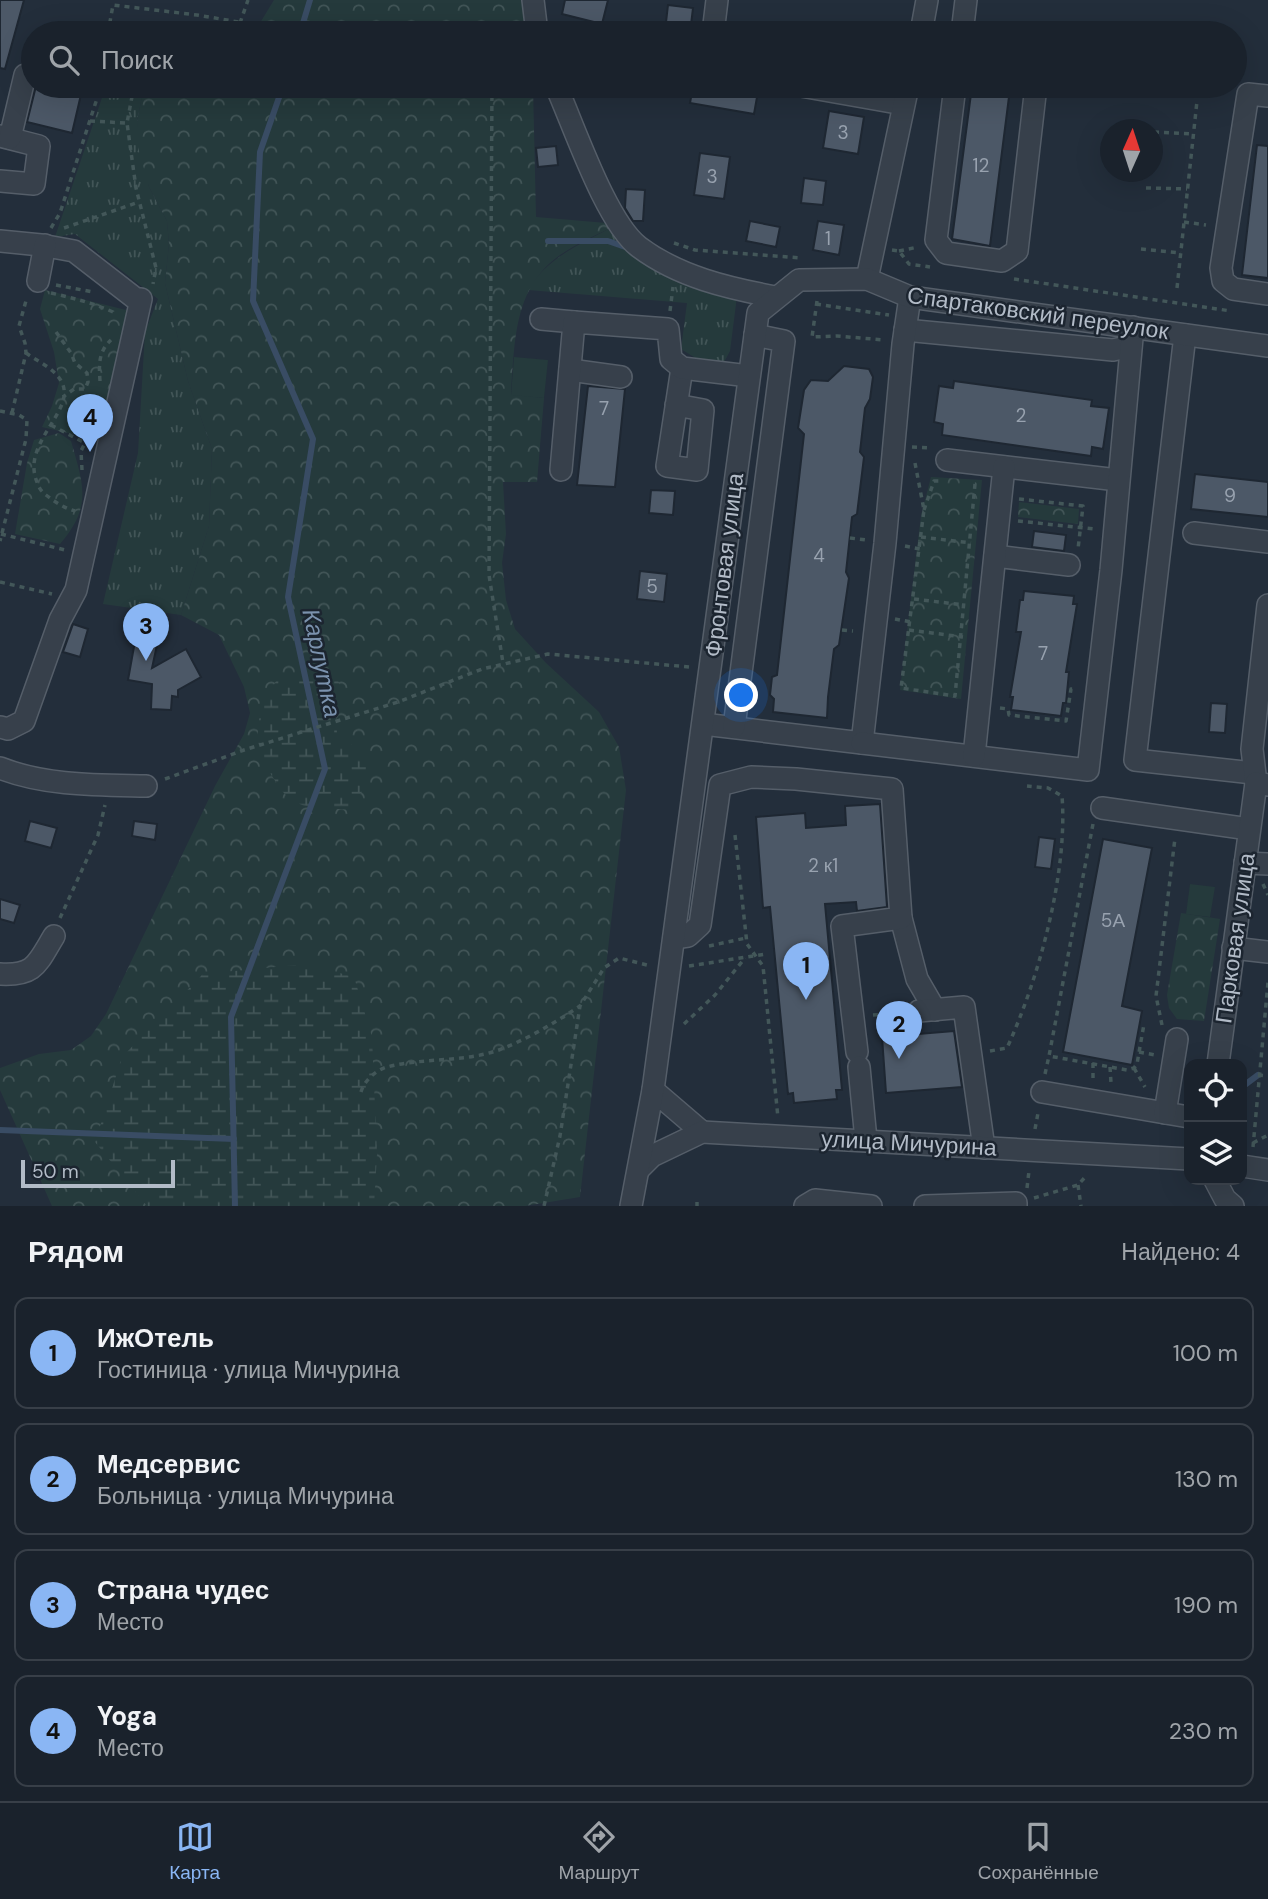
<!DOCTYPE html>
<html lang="ru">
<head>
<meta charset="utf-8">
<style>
	body { margin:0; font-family:"DM Sans",sans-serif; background:#272f38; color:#f1f3f6 }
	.controls { position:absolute; right:21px; bottom:21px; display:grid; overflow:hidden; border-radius:14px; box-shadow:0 7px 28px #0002 }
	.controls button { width:63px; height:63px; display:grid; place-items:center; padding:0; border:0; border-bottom:2px solid #383f48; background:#1a222c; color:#f1f3f6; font:35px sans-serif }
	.compass { position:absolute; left:1100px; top:119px; width:63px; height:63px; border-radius:50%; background:#1a222c; box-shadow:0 7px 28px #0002; rotate:3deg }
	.scale { position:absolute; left:21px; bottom:18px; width:154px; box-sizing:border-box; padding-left:7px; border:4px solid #b2bbc7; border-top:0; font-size:19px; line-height:24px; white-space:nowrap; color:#b2bbc7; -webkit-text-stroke:5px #1c2530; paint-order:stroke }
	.you { position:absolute; left:742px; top:696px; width:24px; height:24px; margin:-18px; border:5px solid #fff; border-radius:50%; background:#1a73e8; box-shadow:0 0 0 10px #1a73e833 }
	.badge { display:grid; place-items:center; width:46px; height:46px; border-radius:50%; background:#8ab6f4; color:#111; font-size:23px; font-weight:700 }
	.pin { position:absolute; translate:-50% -58px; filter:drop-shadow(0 2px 4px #0008) }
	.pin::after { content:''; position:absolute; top:37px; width:24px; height:21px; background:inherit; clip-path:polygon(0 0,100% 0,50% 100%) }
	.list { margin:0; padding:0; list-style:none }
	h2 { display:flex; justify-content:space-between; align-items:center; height:91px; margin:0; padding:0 28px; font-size:30px }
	h2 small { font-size:23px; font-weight:400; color:#9fa4a9 }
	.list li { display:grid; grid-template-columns:46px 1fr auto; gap:21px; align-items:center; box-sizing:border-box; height:112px; margin:0 14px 14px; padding:0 14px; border:2px solid #383f48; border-radius:14px }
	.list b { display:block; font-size:26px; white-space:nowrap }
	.list p { margin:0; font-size:23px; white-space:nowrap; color:#9fa4a9 }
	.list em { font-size:23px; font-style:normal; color:#9fa4a9 }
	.icon { flex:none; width:38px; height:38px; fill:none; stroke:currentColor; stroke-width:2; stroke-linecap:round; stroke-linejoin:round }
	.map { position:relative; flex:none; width:1268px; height:1206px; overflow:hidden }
	.search { position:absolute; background:#1a222c; box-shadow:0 7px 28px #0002; left:21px; right:21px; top:21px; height:77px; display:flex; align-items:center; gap:18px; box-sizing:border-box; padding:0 24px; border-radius:38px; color:#9fa4a9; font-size:26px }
	.sheet { height:595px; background:#1a222c }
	nav { display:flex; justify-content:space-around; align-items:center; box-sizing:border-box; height:98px; border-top:2px solid #383f48; background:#1a222c; font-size:19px; color:#9fa4a9 }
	nav a { display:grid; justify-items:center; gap:4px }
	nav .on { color:#8ab6f4 }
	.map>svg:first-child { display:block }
	.grass { fill:url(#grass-tufts) }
	.forest { fill:url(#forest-crowns) }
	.wetland { fill:url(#wetland-marsh) }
	.pitch { fill:#253a3c }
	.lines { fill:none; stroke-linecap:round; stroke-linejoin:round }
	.stream { stroke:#394c64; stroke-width:6 }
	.building { fill:#4c5867; stroke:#1e2732; stroke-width:2 }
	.minor-casing { stroke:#555e69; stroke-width:24 }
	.path { stroke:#435759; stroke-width:3.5; stroke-dasharray:5 5; stroke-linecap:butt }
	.minor { stroke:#37404b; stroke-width:21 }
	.labels { text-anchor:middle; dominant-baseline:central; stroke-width:5; stroke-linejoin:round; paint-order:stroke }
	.number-label { font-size:19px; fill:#98a2af }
	.street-label { font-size:23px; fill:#b2bbc7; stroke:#1c2530 }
	.water-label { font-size:24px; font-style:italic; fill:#7b92ae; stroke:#1c2530 }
</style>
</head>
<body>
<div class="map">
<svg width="1268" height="1206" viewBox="0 0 1268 1206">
	<defs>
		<pattern id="grass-tufts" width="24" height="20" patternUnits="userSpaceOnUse" patternTransform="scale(1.75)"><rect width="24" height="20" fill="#253a3c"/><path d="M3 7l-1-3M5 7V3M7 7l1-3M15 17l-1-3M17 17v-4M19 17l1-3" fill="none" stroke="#425557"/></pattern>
		<pattern id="forest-crowns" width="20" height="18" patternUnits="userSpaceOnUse" patternTransform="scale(1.75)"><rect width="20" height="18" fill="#253a3c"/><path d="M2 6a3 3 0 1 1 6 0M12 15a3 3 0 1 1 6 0" fill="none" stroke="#425557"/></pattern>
		<pattern id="wetland-marsh" width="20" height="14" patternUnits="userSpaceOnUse" patternTransform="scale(1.75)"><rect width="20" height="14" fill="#253a3c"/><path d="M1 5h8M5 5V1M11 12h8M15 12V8" fill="none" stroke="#425557"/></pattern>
	</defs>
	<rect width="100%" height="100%" fill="#232e3b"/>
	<g class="grass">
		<path d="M 106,86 L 144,86 L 137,122 L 149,187 L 167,221 L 169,244 L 165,283 L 188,381 L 212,449 L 209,526 L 181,615 L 103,604 L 138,453 L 145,332 L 158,299 L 75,234 L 55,237 Z"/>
		<path d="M 618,224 L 737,296 L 730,351 L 724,362 L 707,365 L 681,349 L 687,303 L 528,290 C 548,256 585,242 618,224 Z"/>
	</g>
	<g class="forest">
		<path d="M 274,0 L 521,0 L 532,33 L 254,33 Z"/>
		<path d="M 144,86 L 533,86 L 536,217 L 618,224 C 599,234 577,243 560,255 C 513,288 515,342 511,394 L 544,398 L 537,482 L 503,482 L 506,534 L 502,563 L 506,600 L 515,629 L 546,663 L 599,712 L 619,747 L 626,790 L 580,1197 L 525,1206 L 52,1206 L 0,1090 L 0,1068 L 39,1054 L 71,1050 L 91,1036 L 106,1014 L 215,786 L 244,734 L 250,713 L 244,687 L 219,635 L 181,615 L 209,526 L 212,449 L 188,381 L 165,283 L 169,244 L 167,221 L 149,187 L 139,151 L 137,122 Z"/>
		<path d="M 45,290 L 130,311 L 99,440 L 42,427 L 52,406 L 59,383 L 54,352 L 40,309 Z"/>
		<path d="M 59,433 L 71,441 C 83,484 93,506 60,544 L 15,534 L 27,463 L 34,440 Z"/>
		<path d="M 931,477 L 982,480 L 961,699 L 900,690 L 921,516 Z"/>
		<path d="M 1019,502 L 1079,509 L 1078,524 L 1018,517 Z"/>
		<path d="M 1181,913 L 1220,919 L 1204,1021 L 1177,1019 L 1169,1008 L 1167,995 Z"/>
	</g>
	<g class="wetland">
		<path d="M 319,671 L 337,676 L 341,691 L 336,703 L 337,736 L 351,744 L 375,767 L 352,810 C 336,808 312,810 297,803 C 285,797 279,787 272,776 C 248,737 257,710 280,675 Z"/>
		<path d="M 307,964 L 354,977 L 372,1037 L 377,1154 L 374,1206 L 147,1206 L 95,1142 L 122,1057 L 203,974 Z"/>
	</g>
	<g class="pitch">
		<path d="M 514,357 L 548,360 L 544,398 L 511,395 Z"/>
		<path d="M 1190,884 L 1215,887 L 1210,917 L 1186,914 Z"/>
	</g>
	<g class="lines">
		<g class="stream">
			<path d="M 300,33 L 310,0"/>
			<path d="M 548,241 L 608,241 L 631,249"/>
			<path d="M 1242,1087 L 1258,1075"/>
			<path d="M 0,1130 L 234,1139"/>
			<path d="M 235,1206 L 231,1017 L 325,769 L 288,597 L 313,439 L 253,301 L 260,152 L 283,86"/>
		</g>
	</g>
	<g class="building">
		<path d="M 0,0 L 24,0 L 5,69 L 0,68 Z"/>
		<path d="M 565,0 L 608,0 L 602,24 L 562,14 Z"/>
		<path d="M 668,5 L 693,8 L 690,33 L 665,31 Z"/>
		<path d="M 36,86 L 83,86 L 72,133 L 27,122 Z"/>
		<path d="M 693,86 L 759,86 L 754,114 L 690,103 Z"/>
		<path d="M 972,86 L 1010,89 L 990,246 L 952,239 Z"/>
		<path d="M 829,111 L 864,117 L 858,154 L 823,148 Z"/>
		<path d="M 1257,145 L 1268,146 L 1268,278 L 1242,275 Z"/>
		<path d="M 556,146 L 558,165 L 538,167 L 536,148 Z"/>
		<path d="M 700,153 L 730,157 L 724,199 L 694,195 Z"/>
		<path d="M 804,178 L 826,181 L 823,205 L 801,203 Z"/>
		<path d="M 626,189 L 645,190 L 643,221 L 633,221 L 625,208 Z"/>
		<path d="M 750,221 L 780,227 L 776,247 L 746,241 Z"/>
		<path d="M 818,221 L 844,225 L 839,255 L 813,250 Z"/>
		<path d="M 844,366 L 869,369 L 873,377 L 870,399 L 865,408 L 860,452 L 864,457 L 857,514 L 852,517 L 846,572 L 849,578 L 839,645 L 834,649 L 828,697 L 827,718 L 773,712 L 774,699 L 770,695 L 772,677 L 777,675 L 804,434 L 798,428 L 804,390 L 811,380 L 828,381 Z"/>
		<path d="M 954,381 L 1092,400 L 1091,406 L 1109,408 L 1103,449 L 1092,447 L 1091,456 L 942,435 L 943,424 L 934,422 L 939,386 L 953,388 Z"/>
		<path d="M 588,386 L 625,389 L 615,487 L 577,485 Z"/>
		<path d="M 1195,474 L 1268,482 L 1268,517 L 1191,509 Z"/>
		<path d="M 651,490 L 675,491 L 673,515 L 649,513 Z"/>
		<path d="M 1034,531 L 1066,535 L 1064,551 L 1032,547 Z"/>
		<path d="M 640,571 L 667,574 L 664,602 L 637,599 Z"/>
		<path d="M 1024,591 L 1074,596 L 1073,604 L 1077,604 L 1066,672 L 1069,672 L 1066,703 L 1063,703 L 1061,716 L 1011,710 L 1013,697 L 1010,697 L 1021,632 L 1016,632 L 1020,600 L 1023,600 Z"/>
		<path d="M 73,624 L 88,629 L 80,657 L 63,652 Z"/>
		<path d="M 135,641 L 157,645 L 152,668 L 186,649 L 201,677 L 178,690 L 178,697 L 172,696 L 171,710 L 151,709 L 152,684 L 128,680 Z"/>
		<path d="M 1211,703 L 1227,704 L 1225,733 L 1209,732 Z"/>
		<path d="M 880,804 L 887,907 L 857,911 L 856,902 L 825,904 L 842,1090 L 836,1090 L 837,1099 L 794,1103 L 793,1093 L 788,1094 L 770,907 L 763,908 L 756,817 L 805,813 L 806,828 L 846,825 L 845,806 Z"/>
		<path d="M 30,821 L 57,828 L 51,848 L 25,841 Z"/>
		<path d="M 134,821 L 157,824 L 155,840 L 132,836 Z"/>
		<path d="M 1039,837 L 1055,839 L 1051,869 L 1035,867 Z"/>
		<path d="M 1103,839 L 1152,848 L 1122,1006 L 1142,1011 L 1132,1065 L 1063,1052 Z"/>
		<path d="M 0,899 L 20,905 L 14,923 L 0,919 Z"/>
		<path d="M 954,1031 L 962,1087 L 886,1093 L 882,1037 Z"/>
	</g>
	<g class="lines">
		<g class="minor-casing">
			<g id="minor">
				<path d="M 533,0 L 537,33"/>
				<path d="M 713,33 L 717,0"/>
				<path d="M 921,33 L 927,0"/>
				<path d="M 962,33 L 966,0"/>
				<path d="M 556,86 C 574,126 606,222 639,247 C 679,277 728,288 775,297"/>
				<path d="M 801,86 L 903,104"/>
				<path d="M 955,86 L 936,240 L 946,253 L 1002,261 L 1017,251 L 1036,86"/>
				<path d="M 1268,96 L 1248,94 L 1221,268 L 1223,281 L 1233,289 L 1268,294"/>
				<path d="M 0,136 L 39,146 L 34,184 L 0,181"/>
				<path d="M 10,138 L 25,75"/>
				<path d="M 0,241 L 41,245 L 74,251 L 136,299 L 141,299 L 76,590 L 60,620 L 24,721 L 8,729 L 0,727"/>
				<path d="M 867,279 L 908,86"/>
				<path d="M 38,281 L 45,245"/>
				<path d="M 541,319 L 574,322"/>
				<path d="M 905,330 L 1113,350 L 1131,346"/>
				<path d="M 1185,335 L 1135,760 L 1253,773"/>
				<path d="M 570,370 L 621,377"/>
				<path d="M 676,405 L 703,410 L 697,470 L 667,466 L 682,368"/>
				<path d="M 947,460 L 1118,480"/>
				<path d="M 561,470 L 574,322 L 668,329 L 671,359 L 682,368 L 749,376"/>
				<path d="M 1194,533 L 1268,542"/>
				<path d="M 995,556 L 1069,565"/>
				<path d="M 703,724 L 862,743 L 885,543 L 903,344 L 910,297"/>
				<path d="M 734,727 L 784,341 L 755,335"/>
				<path d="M 862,743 L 1088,770 L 1111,570 L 1133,327"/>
				<path d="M 974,756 L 1004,467"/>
				<path d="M 0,768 C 45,786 99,785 146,786"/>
				<path d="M 1256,783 L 1252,749 L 1268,605"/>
				<path d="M 1102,808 L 1249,829"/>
				<path d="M 1245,863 L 1268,864"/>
				<path d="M 901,918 L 917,979 L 935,1010"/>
				<path d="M 674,938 L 688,936 L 700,925 L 720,785 L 751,777 L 796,779 L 892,789 L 901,918 L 842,926 L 857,1052"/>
				<path d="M 1233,948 L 1268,952"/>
				<path d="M 0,974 C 35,976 37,964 54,936"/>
				<path d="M 919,1011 L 964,1007 L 984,1148"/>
				<path d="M 1218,1064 L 1256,783 L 1268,785"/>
				<path d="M 859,1067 L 866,1140"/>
				<path d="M 653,1090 L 702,1132"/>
				<path d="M 1042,1092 L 1189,1117"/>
				<path d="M 1165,1113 L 1177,1039"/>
				<path d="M 1242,1166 L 1268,1170"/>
				<path d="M 640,1168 L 652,1156 L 702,1132 L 1189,1159"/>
				<path d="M 1215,1180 L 1225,1199 L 1233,1206"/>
				<path d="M 631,1206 L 653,1090 L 758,313 L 799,280 L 867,279 L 910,297 L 1268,346"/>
				<path d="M 805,1206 L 815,1200 L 871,1206"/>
				<path d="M 925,1206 L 1016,1203 L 1016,1206"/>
			</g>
		</g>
		<g class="path">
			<path d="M 240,23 L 248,0"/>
			<path d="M 108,33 L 113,5 L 197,15 L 304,33"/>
			<path d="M 134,86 L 127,123 L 136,188 L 156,268 L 153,284"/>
			<path d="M 492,86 L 489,575 L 503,663"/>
			<path d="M 90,121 L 126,123"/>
			<path d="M 1154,132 L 1193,134"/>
			<path d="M 1146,188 L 1187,189"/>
			<path d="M 1184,222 L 1206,225"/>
			<path d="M 51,228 L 60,213 L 101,86"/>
			<path d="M 64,228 L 139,202"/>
			<path d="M 674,243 L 695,250 L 802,258"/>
			<path d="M 1141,249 L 1181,253"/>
			<path d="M 892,250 L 899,251 L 909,264 L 930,267"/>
			<path d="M 899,251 L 918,247"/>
			<path d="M 1014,279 L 1231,311"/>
			<path d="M 56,285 L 93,292"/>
			<path d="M 1177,288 L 1197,101"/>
			<path d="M 51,293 C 73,298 93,303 113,312 L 115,316"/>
			<path d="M 817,301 L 812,337 L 837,336 L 884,340"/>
			<path d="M 816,304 L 889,315"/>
			<path d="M 670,311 L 673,287"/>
			<path d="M 56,332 L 71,353 L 75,363 L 87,373 L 88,382 L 85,389 L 74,389 L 63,397"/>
			<path d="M 26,353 C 38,362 57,369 63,385 C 73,413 21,444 37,482 C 39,488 41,491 46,495 C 55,502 64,508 75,511"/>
			<path d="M 100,381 C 99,365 98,352 111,340"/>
			<path d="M 0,411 L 19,415 L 27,420 L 26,439 L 0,541"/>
			<path d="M 12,413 L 26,353 L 25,343 L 19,326 L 27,297"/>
			<path d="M 51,425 L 85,443"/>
			<path d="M 912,447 L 932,448"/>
			<path d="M 915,463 L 924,510 L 901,688 L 955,696 L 975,484 L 973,484"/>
			<path d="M 82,470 L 81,451 L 88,437"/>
			<path d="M 1019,499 L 1083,506 L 1078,549"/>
			<path d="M 924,510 L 934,481 L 941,481"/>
			<path d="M 1018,521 L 1094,529"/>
			<path d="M 1,534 L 65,550"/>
			<path d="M 921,537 L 971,543"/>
			<path d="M 850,538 L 866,540"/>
			<path d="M 905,546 L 920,549"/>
			<path d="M 0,582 L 52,594"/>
			<path d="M 914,599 L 964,605"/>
			<path d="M 895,619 L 911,622"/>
			<path d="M 842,630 L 853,631"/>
			<path d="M 909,630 L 963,637"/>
			<path d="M 1000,708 L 1008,709 L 1009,715 L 1066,721 L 1071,689 L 1076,689"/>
			<path d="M 165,779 L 244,750 L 398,702 L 482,669 L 548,654 L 689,667"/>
			<path d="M 1093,824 L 1049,1056 L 1127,1070 L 1134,1068 L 1137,1064 L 1144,1024"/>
			<path d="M 735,835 L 747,944 L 763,966 L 778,1118"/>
			<path d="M 1263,884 L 1268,895"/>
			<path d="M 60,918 L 98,835 L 105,805"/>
			<path d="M 709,946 L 746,938"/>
			<path d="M 689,966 L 766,954"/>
			<path d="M 873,1015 L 900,1013"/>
			<path d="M 684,1024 L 715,995 L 745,958"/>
			<path d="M 1162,1025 L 1156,996 L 1175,838"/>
			<path d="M 990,1051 L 1007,1048 C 1039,978 1068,873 1062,796 L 1048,788 L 1027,786"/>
			<path d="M 1139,1052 L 1155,1055"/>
			<path d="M 1093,1063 L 1093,1080 L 1095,1081"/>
			<path d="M 1110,1067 L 1111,1083"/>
			<path d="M 1134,1068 L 1145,1087"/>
			<path d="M 1045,1074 L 1049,1056"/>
			<path d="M 1258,1075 L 1268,1076"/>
			<path d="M 361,1092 C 364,1081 376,1070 387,1067 C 425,1057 468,1063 504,1048 C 531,1037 556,1022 580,1006"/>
			<path d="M 1035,1129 L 1038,1113"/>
			<path d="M 1253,1143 L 1268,1135"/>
			<path d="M 1253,1147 L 1268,982"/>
			<path d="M 1078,1185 L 1081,1206"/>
			<path d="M 1027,1188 L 1029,1171"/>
			<path d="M 1034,1198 L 1078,1185 L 1087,1175"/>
			<path d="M 544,1206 L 560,1136 L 580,1006 L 604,968 L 619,958 L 651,966"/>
			<path d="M 697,1206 L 697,1202"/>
		</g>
		<use href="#minor" class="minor"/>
	</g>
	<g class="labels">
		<g class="number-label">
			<text x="843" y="132">3</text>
			<text x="981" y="165">12</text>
			<text x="712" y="176">3</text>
			<text x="828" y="238">1</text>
			<text x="604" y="408">7</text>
			<text x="1021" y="415">2</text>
			<text x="1230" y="495">9</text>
			<text x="819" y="555">4</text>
			<text x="652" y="586">5</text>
			<text x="1043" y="653">7</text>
			<text x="823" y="865">2 к1</text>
			<text x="1113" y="920">5А</text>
		</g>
		<g class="street-label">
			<text transform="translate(1038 313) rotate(8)">Спартаковский переулок</text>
			<text transform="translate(724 565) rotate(-83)">Фронтовая улица</text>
			<text transform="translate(1235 938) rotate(-82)">Парковая улица</text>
			<text transform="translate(909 1143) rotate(3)">улица Мичурина</text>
		</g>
		<g class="water-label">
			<text transform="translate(322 663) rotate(78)">Карлутка</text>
		</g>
	</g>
</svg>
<div class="controls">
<button><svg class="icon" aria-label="locate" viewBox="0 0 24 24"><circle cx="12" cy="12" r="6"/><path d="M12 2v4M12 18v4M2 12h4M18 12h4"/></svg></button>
<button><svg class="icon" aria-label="layers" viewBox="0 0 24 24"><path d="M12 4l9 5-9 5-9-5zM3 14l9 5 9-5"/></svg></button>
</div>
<svg class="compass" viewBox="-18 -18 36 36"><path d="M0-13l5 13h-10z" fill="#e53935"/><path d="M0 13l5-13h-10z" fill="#9fa4a9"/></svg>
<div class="scale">50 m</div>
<div class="you"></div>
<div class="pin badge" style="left:806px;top:1000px">1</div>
<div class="pin badge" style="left:899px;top:1059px">2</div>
<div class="pin badge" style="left:146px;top:661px">3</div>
<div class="pin badge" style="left:90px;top:452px">4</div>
<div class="search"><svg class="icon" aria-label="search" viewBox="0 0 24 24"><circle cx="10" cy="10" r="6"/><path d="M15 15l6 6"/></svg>Поиск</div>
</div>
<section class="sheet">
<h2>Рядом<small>Найдено: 4</small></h2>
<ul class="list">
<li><span class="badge">1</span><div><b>ИжОтель</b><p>Гостиница · улица Мичурина</p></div><em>100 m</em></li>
<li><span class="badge">2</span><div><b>Медсервис</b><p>Больница · улица Мичурина</p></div><em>130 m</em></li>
<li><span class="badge">3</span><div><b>Страна чудес</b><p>Место</p></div><em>190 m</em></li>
<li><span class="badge">4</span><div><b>Yoga</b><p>Место</p></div><em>230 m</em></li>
</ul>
</section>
<nav>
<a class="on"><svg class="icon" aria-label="map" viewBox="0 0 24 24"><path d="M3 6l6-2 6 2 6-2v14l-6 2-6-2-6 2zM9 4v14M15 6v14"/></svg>Карта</a>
<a><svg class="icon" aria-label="directions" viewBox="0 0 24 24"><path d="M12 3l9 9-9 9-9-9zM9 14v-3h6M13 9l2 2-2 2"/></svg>Маршрут</a>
<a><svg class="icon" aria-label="saved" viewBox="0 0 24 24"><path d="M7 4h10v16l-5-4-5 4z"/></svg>Сохранённые</a>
</nav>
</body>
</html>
